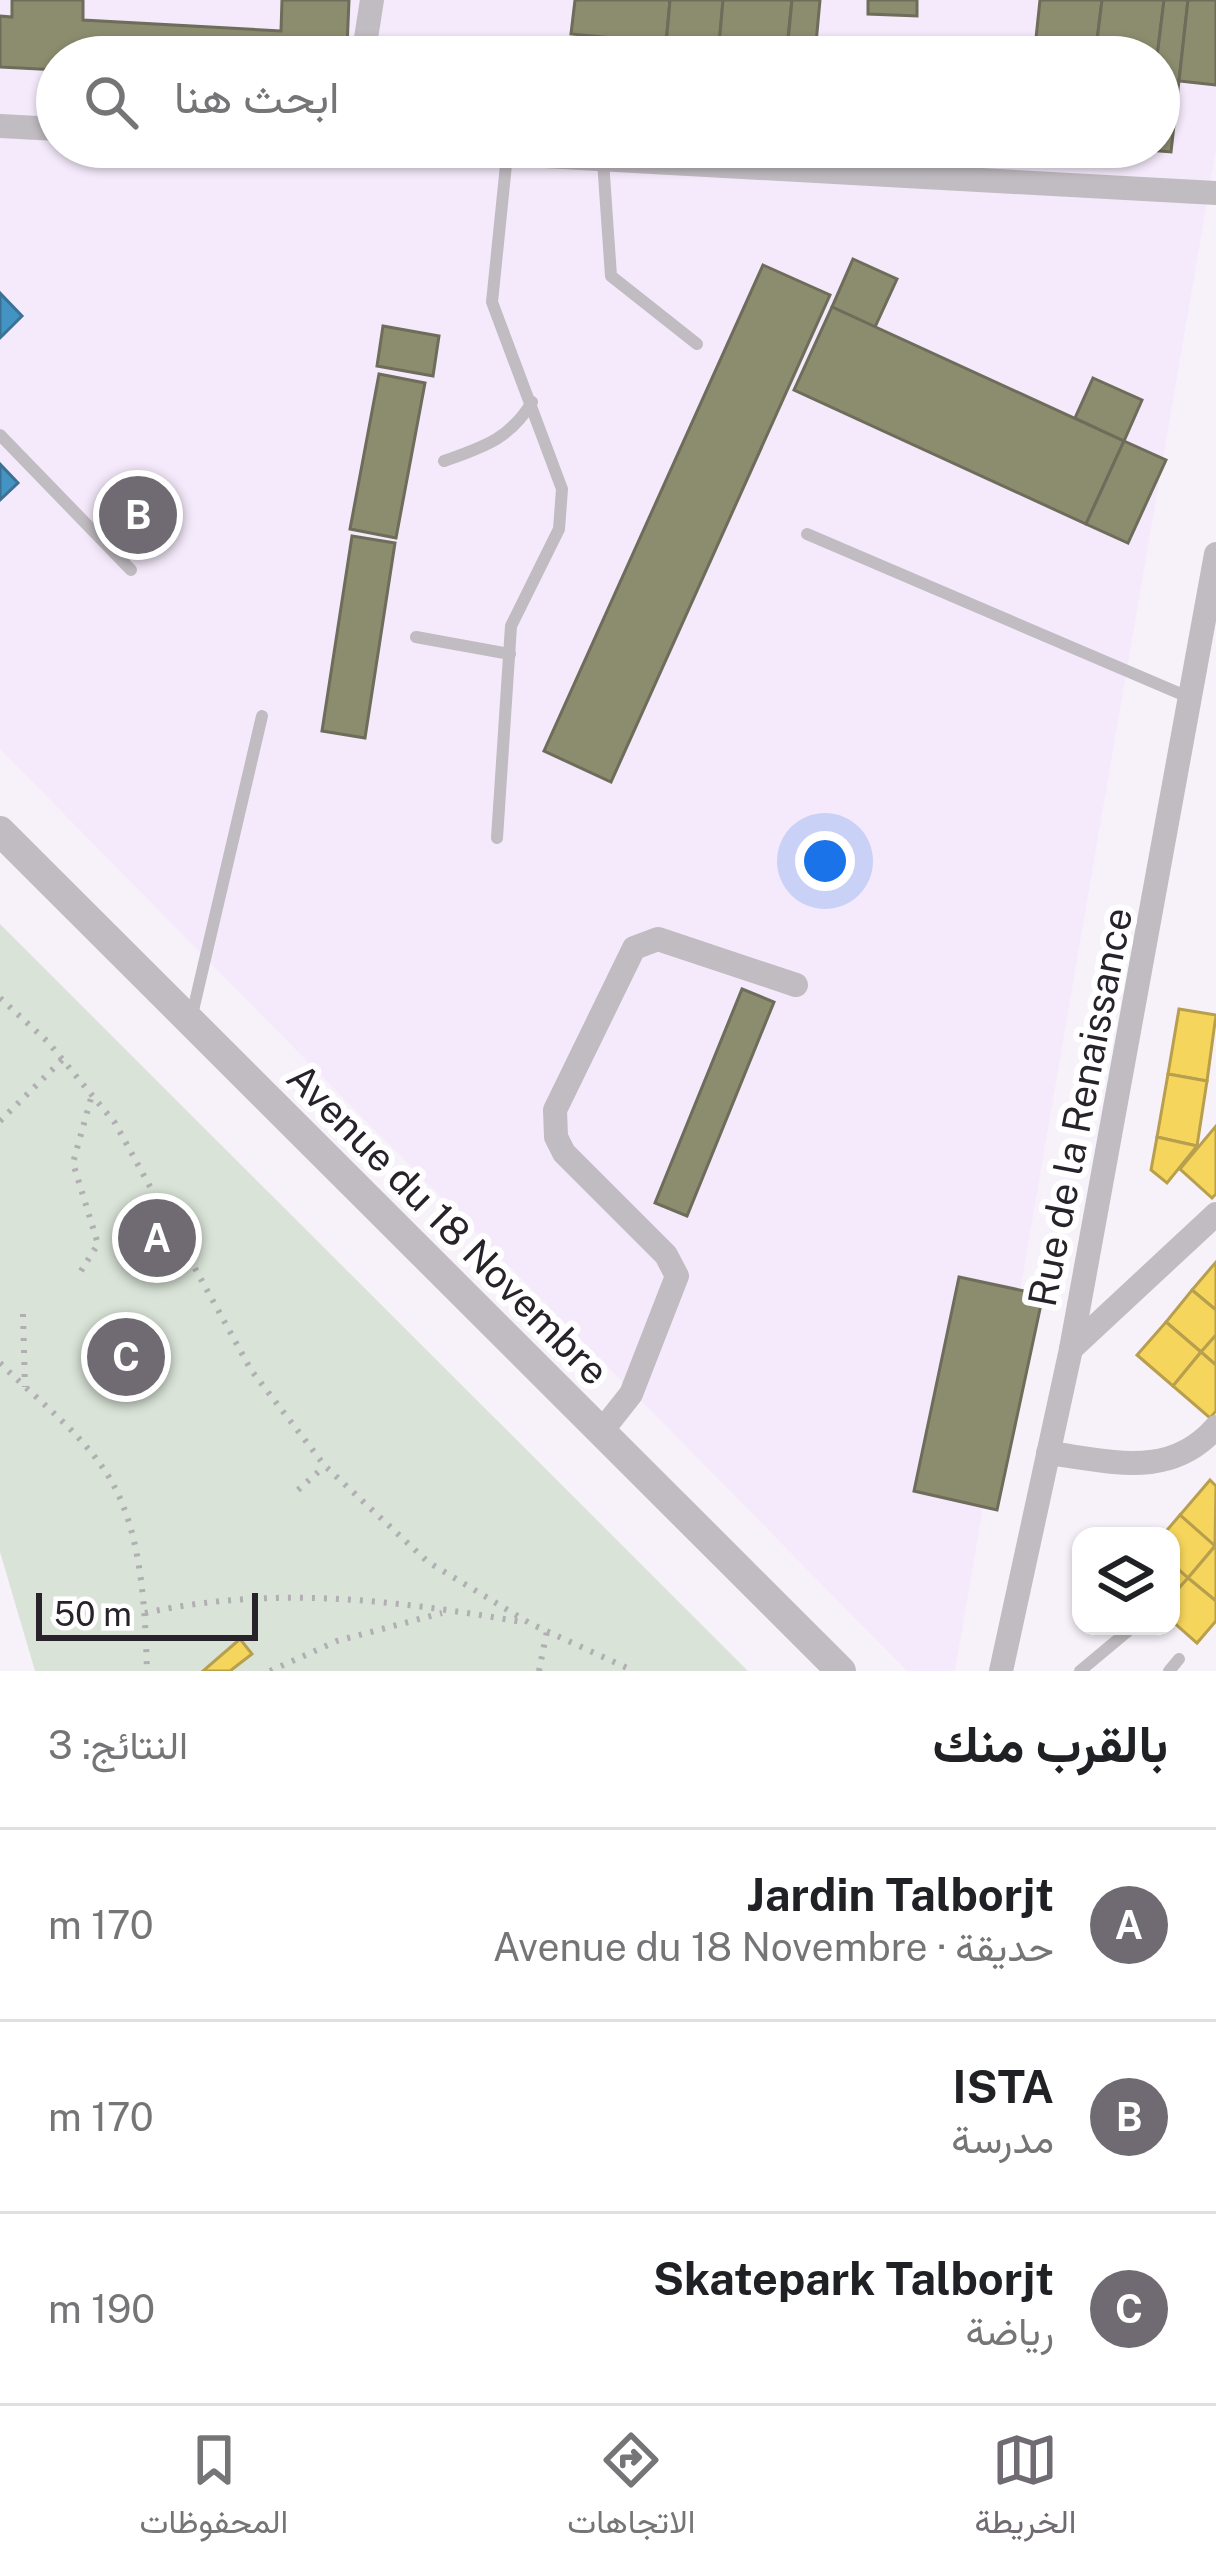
<!DOCTYPE html>
<html lang="ar">
<head>
<meta charset="utf-8">
<style>
	body { margin:0; font-family:"Public Sans",Vazirmatn,sans-serif; background:#f6f6f6; color:#202124; direction:rtl }
	.controls { position:absolute; right:36px; bottom:36px; display:grid; overflow:hidden; border-radius:24px; box-shadow:0 3px 9px #0004 }
	.controls button { width:108px; height:108px; display:grid; place-items:center; padding:0; border:0; border-bottom:3px solid #e0e0e0; background:#fff; color:#202124; font:60px sans-serif }
	.scale { position:absolute; left:36px; bottom:30px; width:222px; box-sizing:border-box; padding-left:12px; border:6px solid #28222b; border-top:0; font-size:33px; line-height:42px; white-space:nowrap; color:#28222b; -webkit-text-stroke:9px #fff; paint-order:stroke }
	.you { position:absolute; left:825px; top:861px; width:42px; height:42px; margin:-30px; border:9px solid #fff; border-radius:50%; background:#1a73e8; box-shadow:0 0 0 18px #1a73e833 }
	.badge { display:grid; place-items:center; width:78px; height:78px; border-radius:50%; background:#706b73; color:#fff; font-size:39px; font-weight:700 }
	.pin { position:absolute; translate:-50% -50%; border:6px solid #fff; box-shadow:0 3px 12px #0006 }
	.list { margin:0; padding:0; list-style:none }
	h2 { display:flex; justify-content:space-between; align-items:center; height:156px; margin:0; padding:0 48px; font-size:51px }
	h2 small { font-size:39px; font-weight:400; color:#757577 }
	.list li { display:grid; grid-template-columns:78px 1fr auto; gap:36px; align-items:center; box-sizing:border-box; height:192px; padding:0 48px; border-top:3px solid #e0e0e0 }
	.list b { display:block; font-size:45px; white-space:nowrap }
	.list p { margin:0; font-size:39px; white-space:nowrap; color:#757577 }
	.list em { font-size:39px; font-style:normal; color:#757577 }
	.icon { flex:none; width:66px; height:66px; fill:none; stroke:currentColor; stroke-width:2; stroke-linecap:round; stroke-linejoin:round }
	.map { position:relative; flex:none; width:1216px; height:1671px; overflow:hidden; direction:ltr }
	.search { position:absolute; background:#fff; box-shadow:0 3px 9px #0004; left:36px; right:36px; top:36px; height:132px; display:flex; align-items:center; gap:30px; box-sizing:border-box; padding:0 42px; border-radius:66px; color:#757577; font-size:45px }
	.sheet { height:732px; background:#fff }
	nav { display:flex; justify-content:space-around; align-items:center; box-sizing:border-box; height:168px; border-top:3px solid #e0e0e0; background:#fff; font-size:33px; color:#757577 }
	nav a { display:grid; justify-items:center; gap:6px }
	nav .on { color:#706b73 }
	.map>svg:first-child { display:block }
	.built { fill:#f5eafb; fill-rule:evenodd }
	.green { fill:#d9e3d7 }
	.homes { fill:#f6d55c; stroke:#b89f4d; stroke-width:3 }
	.schools { fill:#4393c3; stroke:#3b7195; stroke-width:3 }
	.industry { fill:#8c8c6e; stroke:#6e6c5a; stroke-width:3 }
	.lines { fill:none; stroke-linecap:round; stroke-linejoin:round }
	.path { stroke:#b1afb3; stroke-width:6; stroke-dasharray:3 9; stroke-linecap:butt }
	.service { stroke:#c0bcc1; stroke-width:12 }
	.minor { stroke:#c0bcc1; stroke-width:24 }
	.tertiary { stroke:#c0bcc1; stroke-width:30 }
	.labels { text-anchor:middle; dominant-baseline:central; stroke-width:12; stroke-linejoin:round; paint-order:stroke }
	.street-label { font-size:39px; fill:#28222b; stroke:#fff }
</style>
</head>
<body>
<div class="map">
<svg width="1216" height="1671" viewBox="0 0 1216 1671">
	<rect width="100%" height="100%" fill="#f7f2fa"/>
	<path class="built" d="M 0,0 L 1216,0 L 1216,150 L 955,1671 L 907,1671 L 0,749 ZM 57,57 L 1159,57 L 1159,147 L 57,147 Z"/>
	<path class="green" d="M 0,924 L 748,1671 L 35,1671 L 0,1552 Z"/>
	<g class="homes">
		<path d="M 1179,1009 L 1216,1015 L 1207,1081 L 1168,1074 Z"/>
		<path d="M 1168,1074 L 1207,1081 L 1197,1146 L 1157,1137 Z"/>
		<path d="M 1216,1126 L 1216,1194 L 1212,1198 L 1180,1169 Z"/>
		<path d="M 1157,1137 L 1197,1146 L 1167,1183 L 1151,1170 Z"/>
		<path d="M 1216,1262 L 1216,1310 L 1192,1290 Z"/>
		<path d="M 1192,1290 L 1216,1310 L 1216,1335 L 1201,1352 L 1166,1322 Z"/>
		<path d="M 1166,1322 L 1201,1352 L 1173,1386 L 1137,1355 Z"/>
		<path d="M 1216,1335 L 1216,1365 L 1201,1352 Z"/>
		<path d="M 1201,1352 L 1216,1365 L 1216,1411 L 1210,1418 L 1173,1386 Z"/>
		<path d="M 1210,1480 L 1216,1486 L 1215,1546 L 1180,1515 Z"/>
		<path d="M 1180,1515 L 1215,1546 L 1188,1578 L 1171,1563 L 1171,1536 L 1162,1536 Z"/>
		<path d="M 1215,1546 L 1216,1547 L 1216,1601 L 1188,1578 Z"/>
		<path d="M 1171,1563 L 1188,1578 L 1171,1597 Z"/>
		<path d="M 1188,1578 L 1216,1601 L 1216,1621 L 1197,1643 L 1171,1620 L 1171,1597 Z"/>
		<path d="M 240,1639 L 252,1654 L 230,1671 L 203,1671 Z"/>
	</g>
	<g class="schools">
		<path d="M 0,293 L 22,316 L 0,338 Z"/>
		<path d="M 0,464 L 18,483 L 0,500 Z"/>
	</g>
	<g class="industry">
		<path d="M 12,0 L 83,0 L 83,20 L 281,31 L 282,0 L 349,0 L 347,48 L 331,57 L 57,57 L 57,70 L 0,67 L 0,16 L 12,17 Z"/>
		<path d="M 575,0 L 670,0 L 666,43 L 571,34 Z"/>
		<path d="M 670,0 L 723,0 L 718,57 L 665,57 Z"/>
		<path d="M 723,0 L 792,0 L 786,57 L 718,57 Z"/>
		<path d="M 792,0 L 820,0 L 815,54 L 787,51 Z"/>
		<path d="M 868,0 L 917,0 L 917,16 L 868,14 Z"/>
		<path d="M 1040,0 L 1102,0 L 1095,57 L 1034,57 Z"/>
		<path d="M 1102,0 L 1164,0 L 1157,57 L 1095,57 Z"/>
		<path d="M 1164,0 L 1188,0 L 1171,152 L 1147,150 L 1159,147 L 1157,57 Z"/>
		<path d="M 1188,0 L 1216,0 L 1216,85 L 1179,81 Z"/>
		<path d="M 853,259 L 897,279 L 875,327 L 832,307 Z"/>
		<path d="M 763,265 L 830,295 L 611,782 L 544,751 Z"/>
		<path d="M 832,307 L 1124,441 L 1086,524 L 794,390 Z"/>
		<path d="M 383,326 L 439,336 L 433,376 L 377,366 Z"/>
		<path d="M 379,374 L 425,383 L 396,538 L 350,529 Z"/>
		<path d="M 1093,378 L 1142,400 L 1124,441 L 1075,418 Z"/>
		<path d="M 1124,441 L 1166,460 L 1128,543 L 1086,524 Z"/>
		<path d="M 352,536 L 395,543 L 365,738 L 322,731 Z"/>
		<path d="M 742,989 L 774,1002 L 687,1216 L 655,1203 Z"/>
		<path d="M 959,1277 L 1043,1295 L 997,1510 L 914,1491 Z"/>
	</g>
	<g class="lines">
		<g class="path">
			<path d="M 0,998 L 48,1042 L 115,1123 L 251,1370 L 325,1466 L 428,1562 L 531,1624 L 634,1671"/>
			<path d="M 0,1121 L 63,1059"/>
			<path d="M 81,1271 L 98,1244 L 73,1163 L 93,1091"/>
			<path d="M 23,1314 L 25,1387"/>
			<path d="M 0,1363 C 35,1398 78,1430 105,1471 C 142,1525 145,1607 147,1671"/>
			<path d="M 298,1490 L 325,1466"/>
			<path d="M 145,1613 C 274,1585 394,1600 522,1622"/>
			<path d="M 270,1671 L 337,1641 L 442,1613"/>
			<path d="M 539,1671 L 547,1631"/>
		</g>
		<g class="service">
			<path d="M 603,161 L 611,276 L 697,344"/>
			<path d="M 0,435 L 131,570"/>
			<path d="M 444,461 C 483,447 510,439 532,402"/>
			<path d="M 807,534 L 1188,697"/>
			<path d="M 416,637 L 510,654"/>
			<path d="M 497,838 L 511,626 L 559,529 L 562,489 L 492,302 L 507,155"/>
			<path d="M 191,1019 L 262,716"/>
			<path d="M 1080,1671 L 1128,1631"/>
			<path d="M 1169,1671 L 1179,1659"/>
		</g>
		<g class="minor">
			<path d="M 363,57 L 372,0"/>
			<path d="M 0,126 L 57,129"/>
			<path d="M 379,147 L 1216,193"/>
			<path d="M 1071,1349 L 1216,1214"/>
			<path d="M 601,1432 L 631,1394 L 677,1276 L 666,1255 L 564,1153 L 556,1137 L 555,1110 L 634,948 L 658,939 L 796,985"/>
			<path d="M 1048,1453 C 1111,1461 1170,1480 1216,1427"/>
			<path d="M 1001,1671 L 1071,1349 L 1216,554"/>
		</g>
		<path class="tertiary" d="M 0,831 L 841,1671"/>
	</g>
	<g class="labels">
		<g class="street-label">
			<text transform="translate(1080 1107) rotate(-79)">Rue de la Renaissance</text>
			<text transform="translate(448 1224) rotate(45)">Avenue du 18 Novembre</text>
		</g>
	</g>
</svg>
<div class="controls">
<button><svg class="icon" aria-label="layers" viewBox="0 0 24 24"><path d="M12 4l9 5-9 5-9-5zM3 14l9 5 9-5"/></svg></button>
</div>
<div class="scale">50 m</div>
<div class="you"></div>
<div class="pin badge" style="left:157px;top:1238px">A</div>
<div class="pin badge" style="left:138px;top:515px">B</div>
<div class="pin badge" style="left:126px;top:1357px">C</div>
<div class="search"><svg class="icon" aria-label="search" viewBox="0 0 24 24"><circle cx="10" cy="10" r="6"/><path d="M15 15l6 6"/></svg>ابحث هنا</div>
</div>
<section class="sheet">
<h2>بالقرب منك<small>النتائج: 3</small></h2>
<ul class="list">
<li><span class="badge">A</span><div><b>Jardin Talborjt</b><p>حديقة · Avenue du 18 Novembre</p></div><em>170 m</em></li>
<li><span class="badge">B</span><div><b>ISTA</b><p>مدرسة</p></div><em>170 m</em></li>
<li><span class="badge">C</span><div><b>Skatepark Talborjt</b><p>رياضة</p></div><em>190 m</em></li>
</ul>
</section>
<nav>
<a class="on"><svg class="icon" aria-label="map" viewBox="0 0 24 24"><path d="M3 6l6-2 6 2 6-2v14l-6 2-6-2-6 2zM9 4v14M15 6v14"/></svg>الخريطة</a>
<a><svg class="icon" aria-label="directions" viewBox="0 0 24 24"><path d="M12 3l9 9-9 9-9-9zM9 14v-3h6M13 9l2 2-2 2"/></svg>الاتجاهات</a>
<a><svg class="icon" aria-label="saved" viewBox="0 0 24 24"><path d="M7 4h10v16l-5-4-5 4z"/></svg>المحفوظات</a>
</nav>
</body>
</html>
